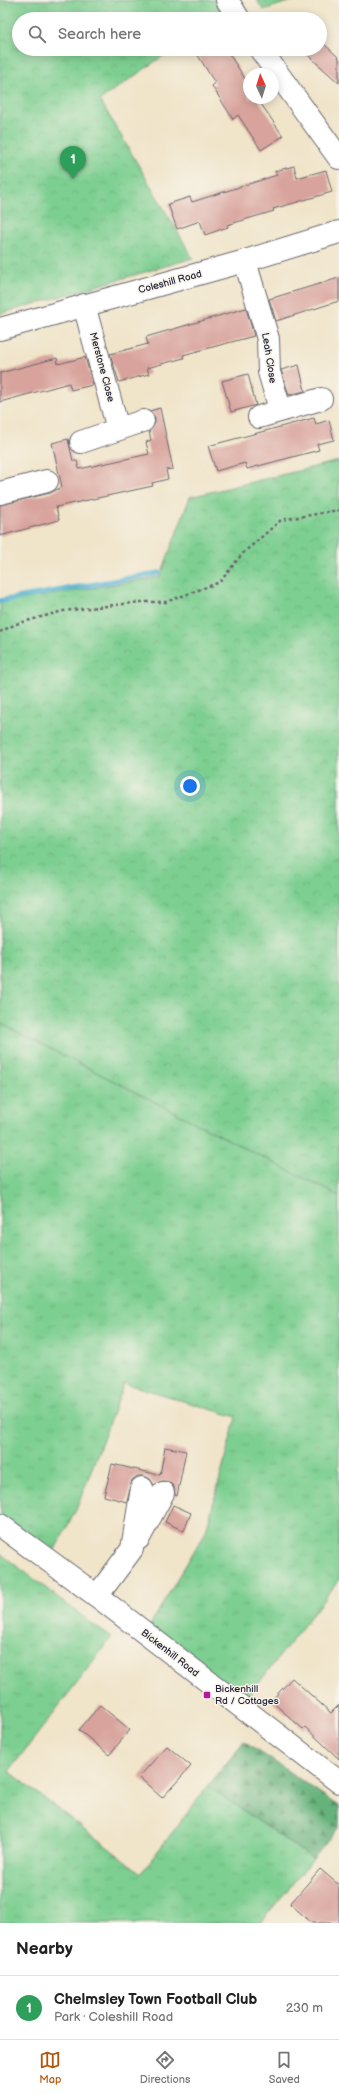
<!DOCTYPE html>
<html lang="en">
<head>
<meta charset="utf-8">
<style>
	body { margin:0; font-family:"Balsamiq Sans",sans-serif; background:#f2f2f2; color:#222 }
	.compass { position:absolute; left:243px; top:68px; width:36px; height:36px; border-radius:50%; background:#fff; box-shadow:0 2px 10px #0003; rotate:356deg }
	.you { position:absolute; left:190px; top:786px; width:14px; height:14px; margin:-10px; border:3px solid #fff; border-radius:50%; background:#1a73e8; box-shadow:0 0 0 6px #1a73e833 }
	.badge { display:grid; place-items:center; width:26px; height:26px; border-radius:50%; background:#b45309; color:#fff; font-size:13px; font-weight:700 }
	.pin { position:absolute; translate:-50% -33px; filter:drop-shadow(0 1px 2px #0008) }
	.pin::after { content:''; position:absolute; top:21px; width:14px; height:12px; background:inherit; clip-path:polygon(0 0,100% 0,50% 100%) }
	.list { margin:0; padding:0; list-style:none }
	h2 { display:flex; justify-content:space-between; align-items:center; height:52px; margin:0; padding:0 16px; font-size:17px }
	h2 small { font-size:13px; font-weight:400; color:#767676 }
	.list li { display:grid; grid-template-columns:26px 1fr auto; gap:12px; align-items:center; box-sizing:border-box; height:64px; padding:0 16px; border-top:1px solid #e0e0e0 }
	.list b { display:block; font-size:15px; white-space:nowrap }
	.list p { margin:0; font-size:13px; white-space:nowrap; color:#767676 }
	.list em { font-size:13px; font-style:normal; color:#767676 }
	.icon { flex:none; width:22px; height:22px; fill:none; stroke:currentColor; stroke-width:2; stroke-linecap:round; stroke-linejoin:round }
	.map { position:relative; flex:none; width:339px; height:1923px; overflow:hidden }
	.search { position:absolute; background:#fff; box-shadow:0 2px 10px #0003; left:12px; right:12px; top:12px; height:44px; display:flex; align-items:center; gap:10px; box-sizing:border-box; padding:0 14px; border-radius:22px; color:#767676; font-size:15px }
	.sheet { height:116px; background:#fff }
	nav { display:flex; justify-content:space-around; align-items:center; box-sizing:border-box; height:56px; border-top:1px solid #e0e0e0; background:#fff; font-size:11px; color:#767676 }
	nav a { display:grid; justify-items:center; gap:2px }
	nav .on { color:#b45309 }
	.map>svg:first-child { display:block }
	.grass { fill:url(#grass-tufts); stroke:#507866 }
	.forest { fill:url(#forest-firs); stroke:#446a5b }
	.park { fill:url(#park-crowns); stroke:#507866 }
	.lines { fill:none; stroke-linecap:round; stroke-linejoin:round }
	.stream { stroke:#53b2d2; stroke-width:5.5 }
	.building { fill:#d8a39c }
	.minor-casing { stroke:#6a666d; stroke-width:24 }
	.path { stroke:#6a666d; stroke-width:2.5; stroke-dasharray:3 3; stroke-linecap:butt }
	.minor { stroke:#fff; stroke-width:22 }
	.poi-dot { fill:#b5179e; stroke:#f7f3e8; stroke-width:1.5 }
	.labels { text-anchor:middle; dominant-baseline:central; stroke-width:3; stroke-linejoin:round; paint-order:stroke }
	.street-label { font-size:10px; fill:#22223b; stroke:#f7f3e8 }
	.poi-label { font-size:10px; fill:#22223b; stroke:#f7f3e8; text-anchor:start }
</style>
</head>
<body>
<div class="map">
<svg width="339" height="1923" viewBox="0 0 339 1923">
	<defs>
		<pattern id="grass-tufts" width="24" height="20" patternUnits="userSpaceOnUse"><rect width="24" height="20" fill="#7dcf91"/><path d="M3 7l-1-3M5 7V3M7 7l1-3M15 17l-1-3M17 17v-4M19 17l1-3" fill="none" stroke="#6cb17e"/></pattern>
		<pattern id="forest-firs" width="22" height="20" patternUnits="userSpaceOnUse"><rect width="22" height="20" fill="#66b27b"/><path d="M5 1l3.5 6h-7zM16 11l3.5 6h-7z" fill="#549066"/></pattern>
		<pattern id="park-crowns" width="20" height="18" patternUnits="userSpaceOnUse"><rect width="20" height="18" fill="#7dcf91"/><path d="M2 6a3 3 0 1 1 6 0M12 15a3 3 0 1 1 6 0" fill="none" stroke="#6cb17e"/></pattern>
	</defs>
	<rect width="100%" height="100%" fill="#f7f3e8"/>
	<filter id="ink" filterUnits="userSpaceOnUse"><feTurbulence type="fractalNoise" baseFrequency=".025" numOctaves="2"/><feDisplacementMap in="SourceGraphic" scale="8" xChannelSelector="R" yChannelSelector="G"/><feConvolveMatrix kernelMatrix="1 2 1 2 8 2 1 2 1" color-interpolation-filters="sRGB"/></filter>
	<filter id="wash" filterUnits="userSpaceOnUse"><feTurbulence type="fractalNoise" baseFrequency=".012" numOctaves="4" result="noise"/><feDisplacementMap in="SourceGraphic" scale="16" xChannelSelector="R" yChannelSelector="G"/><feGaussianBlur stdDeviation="0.9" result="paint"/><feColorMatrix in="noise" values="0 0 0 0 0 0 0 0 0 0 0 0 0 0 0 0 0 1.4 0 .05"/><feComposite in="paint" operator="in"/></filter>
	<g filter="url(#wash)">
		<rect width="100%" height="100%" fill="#f0e4c9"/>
		<g class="grass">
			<path d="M 0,1023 L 339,1196 L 339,1580 L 244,1702 L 149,1627 L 206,1531 L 236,1417 L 124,1383 L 77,1508 L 51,1557 L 0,1518 Z"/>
			<path d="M 0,1553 L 111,1638 L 9,1771 L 141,1873 L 208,1786 L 313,1859 L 260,1923 L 0,1923 Z"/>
		</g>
		<path class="forest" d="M 244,1741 L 339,1806 L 339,1827 L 313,1859 L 208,1786 Z"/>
		<g class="park">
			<path d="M 0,0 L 219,0 L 226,12 L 216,19 L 19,19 L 19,49 L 173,49 L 100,100 L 193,258 L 0,314 Z"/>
			<path d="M 257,0 L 295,0 L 263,10 Z"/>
			<path d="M 339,461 L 339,1196 L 0,1023 L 0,603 L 160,577 L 190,497 Z"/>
		</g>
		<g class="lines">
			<path class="stream" d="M 0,601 L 159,573"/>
		</g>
		<g id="blocks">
			<g class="building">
				<path d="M 320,40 L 339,58 L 339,83 L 301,49 L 320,49 Z"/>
				<path d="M 194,49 L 226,49 L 249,85 L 249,98 L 257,98 L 283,136 L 261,150 L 238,115 L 233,119 L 212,86 L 215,83 Z"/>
				<path d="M 294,166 L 297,178 L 326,170 L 332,192 L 273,209 L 274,211 L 227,225 L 228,227 L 205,235 L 200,221 L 177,229 L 168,204 L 190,197 L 192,202 L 277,175 L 275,171 Z"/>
				<path d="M 339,278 L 339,301 L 276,321 L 269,299 Z"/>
				<path d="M 246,308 L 254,336 L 183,355 L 184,358 L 147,368 L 149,374 L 119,382 L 110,354 L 148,344 L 146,337 Z"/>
				<path d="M 85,357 L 93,385 L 71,390 L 69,383 L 0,402 L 0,373 L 57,358 L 58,364 Z"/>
				<path d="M 299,365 L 305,391 L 289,395 L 281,370 Z"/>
				<path d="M 248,374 L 256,405 L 231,412 L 222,381 Z"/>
				<path d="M 160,408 L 173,469 L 166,470 L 168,479 L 152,483 L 153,486 L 56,507 L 59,520 L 0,536 L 0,505 L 50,493 L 62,487 L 52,443 L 68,439 L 73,461 L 77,461 L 79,469 L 149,454 L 146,442 L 151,440 L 149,431 L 155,423 L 155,417 L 150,411 Z"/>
				<path d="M 314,418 L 316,424 L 329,420 L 334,440 L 317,444 L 319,450 L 247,469 L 245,463 L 216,471 L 208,446 Z"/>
				<path d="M 165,1447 L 186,1451 L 177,1496 L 175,1495 L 174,1487 L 169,1482 L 162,1481 L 154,1485 L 150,1479 L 144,1476 L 137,1476 L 132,1480 L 127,1502 L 104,1496 L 112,1464 L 160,1475 Z"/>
				<path d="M 173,1505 L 191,1513 L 184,1531 L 165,1522 Z"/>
				<path d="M 292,1678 L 331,1713 L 339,1705 L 339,1759 L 305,1727 L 303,1729 L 271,1701 Z"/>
				<path d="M 100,1705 L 130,1730 L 109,1755 L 79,1730 Z"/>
				<path d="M 167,1746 L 191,1766 L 162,1798 L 139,1777 Z"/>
				<path d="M 320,1869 L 339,1885 L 339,1923 L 312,1923 L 290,1904 Z"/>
			</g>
		</g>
	</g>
	<g filter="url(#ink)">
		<use href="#blocks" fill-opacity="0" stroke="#6a666d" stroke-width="1"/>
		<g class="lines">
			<g class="minor-casing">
				<g id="minor">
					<path d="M 227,0 L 239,19"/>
					<path d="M 260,49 L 339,158"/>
					<path d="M 245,261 L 268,339 L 269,372 L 280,409"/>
					<path d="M 84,305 L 118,429"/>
					<path d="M 0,329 L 245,261 L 339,232"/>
					<path d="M 259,417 L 321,399"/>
					<path d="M 81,442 L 143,421"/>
					<path d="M 0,493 L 47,481"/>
					<path d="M 0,1525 L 97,1596 L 339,1782"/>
					<path d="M 139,1538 L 163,1493"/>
					<path d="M 97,1596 L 132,1549 L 142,1488"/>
				</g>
			</g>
			<path class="path" d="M 0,632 L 16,624 L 63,611 L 141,602 L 166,602 L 220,582 L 242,554 L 281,520 L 339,510"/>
			<use href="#minor" class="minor"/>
		</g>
	</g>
	<rect class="poi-dot" x="203" y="1691" width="8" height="8" rx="2"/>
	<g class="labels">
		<g class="street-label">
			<text transform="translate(170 282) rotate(-15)">Coleshill Road</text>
			<text transform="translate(269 358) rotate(81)">Leah Close</text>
			<text transform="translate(102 367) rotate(75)">Merstone Close</text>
			<text transform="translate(170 1653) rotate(38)">Bickenhill Road</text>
		</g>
		<g class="poi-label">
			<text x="215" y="1689">Bickenhill<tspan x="215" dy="12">Rd / Cottages</tspan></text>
		</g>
	</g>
</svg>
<svg class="compass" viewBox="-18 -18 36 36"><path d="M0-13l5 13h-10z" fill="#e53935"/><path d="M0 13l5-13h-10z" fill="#767676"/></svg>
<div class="you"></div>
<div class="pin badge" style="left:73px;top:179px;background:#2e9e5b">1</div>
<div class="search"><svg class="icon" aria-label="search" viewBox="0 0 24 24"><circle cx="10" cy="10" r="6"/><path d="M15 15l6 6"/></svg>Search here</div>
</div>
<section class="sheet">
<h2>Nearby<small></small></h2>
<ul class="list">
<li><span class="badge" style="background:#2e9e5b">1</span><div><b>Chelmsley Town Football Club</b><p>Park · Coleshill Road</p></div><em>230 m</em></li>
</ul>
</section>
<nav>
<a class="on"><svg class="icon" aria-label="map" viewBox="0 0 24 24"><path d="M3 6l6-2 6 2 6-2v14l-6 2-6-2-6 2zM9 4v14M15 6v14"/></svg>Map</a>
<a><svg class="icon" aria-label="directions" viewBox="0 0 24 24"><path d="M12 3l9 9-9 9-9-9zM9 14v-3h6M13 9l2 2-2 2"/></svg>Directions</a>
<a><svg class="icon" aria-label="saved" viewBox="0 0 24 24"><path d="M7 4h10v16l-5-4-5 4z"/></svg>Saved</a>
</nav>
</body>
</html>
